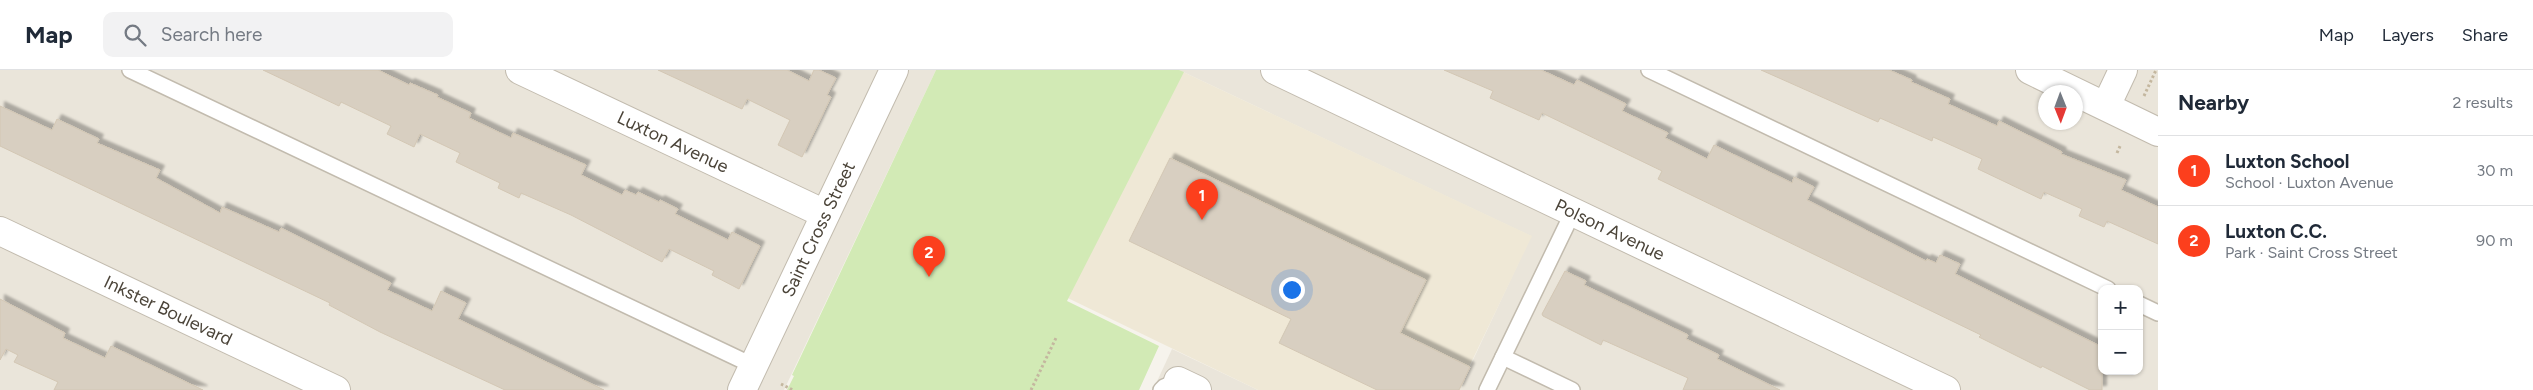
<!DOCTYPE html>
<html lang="en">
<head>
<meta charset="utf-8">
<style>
	body { margin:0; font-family:Figtree,sans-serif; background:#f2f2f3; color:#1f2937 }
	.controls { position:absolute; right:15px; bottom:15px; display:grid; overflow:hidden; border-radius:10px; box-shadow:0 1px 4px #0004 }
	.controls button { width:45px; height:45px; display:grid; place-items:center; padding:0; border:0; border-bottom:1px solid #e0e1e3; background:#fff; color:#1f2937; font:25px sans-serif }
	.compass { position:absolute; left:2038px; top:15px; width:45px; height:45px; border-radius:50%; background:#fff; box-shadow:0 1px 4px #0004; rotate:179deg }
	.you { position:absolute; left:1291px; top:219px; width:18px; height:18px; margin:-12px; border:4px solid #fff; border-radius:50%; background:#1a73e8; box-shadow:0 0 0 8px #1a73e833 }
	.badge { display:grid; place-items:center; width:32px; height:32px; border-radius:50%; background:#fc3f1d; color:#fff; font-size:16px; font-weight:700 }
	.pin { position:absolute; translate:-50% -41px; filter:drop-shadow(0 1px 2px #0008) }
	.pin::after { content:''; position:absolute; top:26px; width:18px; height:15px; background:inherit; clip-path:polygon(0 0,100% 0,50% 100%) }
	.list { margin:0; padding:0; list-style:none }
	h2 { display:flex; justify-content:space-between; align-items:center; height:65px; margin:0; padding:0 20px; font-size:21px }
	h2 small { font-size:16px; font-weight:400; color:#747a83 }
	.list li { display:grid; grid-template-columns:32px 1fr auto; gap:15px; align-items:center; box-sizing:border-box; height:70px; padding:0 20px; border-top:1px solid #e0e1e3 }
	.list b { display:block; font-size:19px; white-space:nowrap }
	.list p { margin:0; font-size:16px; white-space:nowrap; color:#747a83 }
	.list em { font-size:16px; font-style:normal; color:#747a83 }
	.icon { flex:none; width:28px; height:28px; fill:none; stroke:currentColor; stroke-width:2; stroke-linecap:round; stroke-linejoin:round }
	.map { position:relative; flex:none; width:2158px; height:320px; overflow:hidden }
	header { display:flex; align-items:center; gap:30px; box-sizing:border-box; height:70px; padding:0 25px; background:#fff; border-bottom:1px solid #e0e1e3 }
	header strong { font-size:24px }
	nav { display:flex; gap:28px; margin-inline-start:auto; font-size:18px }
	.search { width:350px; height:45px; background:#f2f2f3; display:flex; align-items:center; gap:12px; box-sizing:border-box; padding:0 18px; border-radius:10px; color:#747a83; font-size:19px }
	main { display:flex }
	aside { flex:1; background:#fff }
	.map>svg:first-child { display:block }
	.residential { fill:#eae5da; fill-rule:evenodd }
	.education { fill:#efe8d6 }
	.green { fill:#d2eab5 }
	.building { fill:#d8cfc1; stroke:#d3c7b4; filter:url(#shadow) }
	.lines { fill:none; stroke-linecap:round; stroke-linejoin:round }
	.lane-casing { stroke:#c2bbae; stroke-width:18 }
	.street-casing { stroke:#c2bbae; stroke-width:30 }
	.path { stroke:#c4b79f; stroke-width:3; stroke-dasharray:2.5 2.5; stroke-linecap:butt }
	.lane { stroke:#fff; stroke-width:15 }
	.street { stroke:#fff; stroke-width:28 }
	.labels { text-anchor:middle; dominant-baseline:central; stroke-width:4.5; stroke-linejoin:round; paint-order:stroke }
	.street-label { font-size:18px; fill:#4b4439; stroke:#fff }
</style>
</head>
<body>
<header>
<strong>Map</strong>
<div class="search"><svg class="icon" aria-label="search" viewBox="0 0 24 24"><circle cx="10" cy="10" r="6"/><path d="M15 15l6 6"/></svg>Search here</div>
<nav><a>Map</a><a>Layers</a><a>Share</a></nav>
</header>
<main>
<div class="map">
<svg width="2158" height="320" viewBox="0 0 2158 320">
	<defs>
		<filter id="shadow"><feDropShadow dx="4.5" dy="-4.5" stdDeviation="1" flood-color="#0004"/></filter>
	</defs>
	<rect width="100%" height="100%" fill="#f6f3ec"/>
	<g class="residential">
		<path d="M 0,0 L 936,0 L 784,320 L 0,320 Z"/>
		<path d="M 1179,0 L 2158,0 L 2158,320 L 1459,320 L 1531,166 ZM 2046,22 L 2076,22 L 2076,52 L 2046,52 ZM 2102,219 L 2139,219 L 2139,301 L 2102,301 Z"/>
		<path d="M 1172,279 L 1258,320 L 1153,320 Z"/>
	</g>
	<path class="education" d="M 1179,0 L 1532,166 L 1458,320 L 1258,320 L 873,134 Z"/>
	<path class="green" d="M 936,0 L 1179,0 L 1184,2 L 1067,231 L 1159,276 L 1139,320 L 787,320 L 794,306 L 792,305 Z"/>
	<g class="building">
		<path d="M 263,0 L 378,0 L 409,15 L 410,13 L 438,25 L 437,27 L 471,43 L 469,48 L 511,68 L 513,63 L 586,95 L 581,105 L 622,125 L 625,120 L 636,125 L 638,122 L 659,132 L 660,130 L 678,139 L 675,144 L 728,170 L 732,162 L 760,176 L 739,219 L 712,205 L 714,201 L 669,179 L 662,192 L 571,145 L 521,123 L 519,128 L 498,118 L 500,113 L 456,92 L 460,83 L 420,64 L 414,77 L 387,64 L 391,56 L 341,32 L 339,36 Z"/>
		<path d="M 658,0 L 787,0 L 809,11 L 814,0 L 819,0 L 836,8 L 827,25 L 831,27 L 802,87 L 778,75 L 790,50 L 747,29 L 742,39 Z"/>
		<path d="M 1444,0 L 1541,0 L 1574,15 L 1577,10 L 1626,34 L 1622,41 L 1668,63 L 1665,68 L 1707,89 L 1714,75 L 1792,113 L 1794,107 L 1814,117 L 1807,130 L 1926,191 L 1927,189 L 1936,193 L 1940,185 L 1960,194 L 1955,204 L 2102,277 L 2102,320 L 2090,320 L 2042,296 L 2041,298 L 1979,267 L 1981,265 L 1658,109 L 1662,101 L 1542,43 L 1539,50 L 1490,28 L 1493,21 Z"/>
		<path d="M 1761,0 L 1889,0 L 1912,10 L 1911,12 L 1950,29 L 1948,34 L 1997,56 L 1999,51 L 2062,82 L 2061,84 L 2126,110 L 2121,120 L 2158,137 L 2158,174 L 2107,151 L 2104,157 L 2079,146 L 2082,139 L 2044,122 L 2041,129 L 1978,99 L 1982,89 L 1933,67 L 1932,71 L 1880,48 L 1878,52 Z"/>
		<path d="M 0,36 L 52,60 L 57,49 L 99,69 L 97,73 L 160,100 L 156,108 L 220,143 L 222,137 L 279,162 L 281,158 L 391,213 L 387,220 L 432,241 L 441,221 L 466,233 L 458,249 L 604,320 L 505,320 L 380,262 L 329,235 L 330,233 L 0,76 Z"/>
		<path d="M 1170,88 L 1426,210 L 1400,263 L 1470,297 L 1459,320 L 1377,320 L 1279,273 L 1291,249 L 1129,171 Z"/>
		<path d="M 1565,201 L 1586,211 L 1584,215 L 1688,265 L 1686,269 L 1719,285 L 1717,289 L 1780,320 L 1683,320 L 1688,308 L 1603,270 L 1601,275 L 1543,246 L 1542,244 Z"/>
		<path d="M 0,229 L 65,263 L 63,268 L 105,288 L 111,276 L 203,320 L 54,320 L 58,312 L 14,292 L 18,285 L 6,279 L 0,290 Z"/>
	</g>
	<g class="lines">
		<g class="lane-casing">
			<g id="lane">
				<path d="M 130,0 L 754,296"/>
				<path d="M 1649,0 L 2108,219"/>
				<path d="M 2139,234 L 2158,243"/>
				<path d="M 1503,287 L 1572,320"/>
				<path d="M 1161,320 L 1164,317 L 1178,311"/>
				<path d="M 1487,320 L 1573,142"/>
			</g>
		</g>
		<g class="street-casing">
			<g id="street">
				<path id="s1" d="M 520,0 L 825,144"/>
				<path id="s2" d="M 1275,0 L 1946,320"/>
				<path d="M 2030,0 L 2158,62"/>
				<path d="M 2106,36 L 2123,0"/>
				<path id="s3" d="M 0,161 L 336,320"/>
				<path d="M 1178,311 L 1197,320"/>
				<path id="s4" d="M 742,320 L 894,0"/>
			</g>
		</g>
		<g class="path">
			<path d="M 2144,26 L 2156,0"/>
			<path d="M 2117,83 L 2121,74"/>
			<path d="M 781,314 L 793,320"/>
			<path d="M 1031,320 L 1056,268"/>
		</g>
		<use href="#lane" class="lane"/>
		<use href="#street" class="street"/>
	</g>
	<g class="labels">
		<g class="street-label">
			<text stroke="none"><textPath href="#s1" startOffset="169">Luxton Avenue</textPath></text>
			<text stroke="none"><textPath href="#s2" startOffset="371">Polson Avenue</textPath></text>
			<text stroke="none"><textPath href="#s4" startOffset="178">Saint Cross Street</textPath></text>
			<text stroke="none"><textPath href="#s3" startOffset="186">Inkster Boulevard</textPath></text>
		</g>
	</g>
</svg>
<div class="controls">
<button>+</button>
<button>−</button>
</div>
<svg class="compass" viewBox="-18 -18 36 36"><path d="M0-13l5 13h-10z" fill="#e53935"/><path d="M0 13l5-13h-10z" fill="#747a83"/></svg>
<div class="you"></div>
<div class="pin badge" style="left:1202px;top:150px">1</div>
<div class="pin badge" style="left:929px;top:207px">2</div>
</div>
<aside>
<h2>Nearby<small>2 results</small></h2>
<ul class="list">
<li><span class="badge">1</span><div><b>Luxton School</b><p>School · Luxton Avenue</p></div><em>30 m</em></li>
<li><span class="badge">2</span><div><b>Luxton C.C.</b><p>Park · Saint Cross Street</p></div><em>90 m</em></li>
</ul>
</aside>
</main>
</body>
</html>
